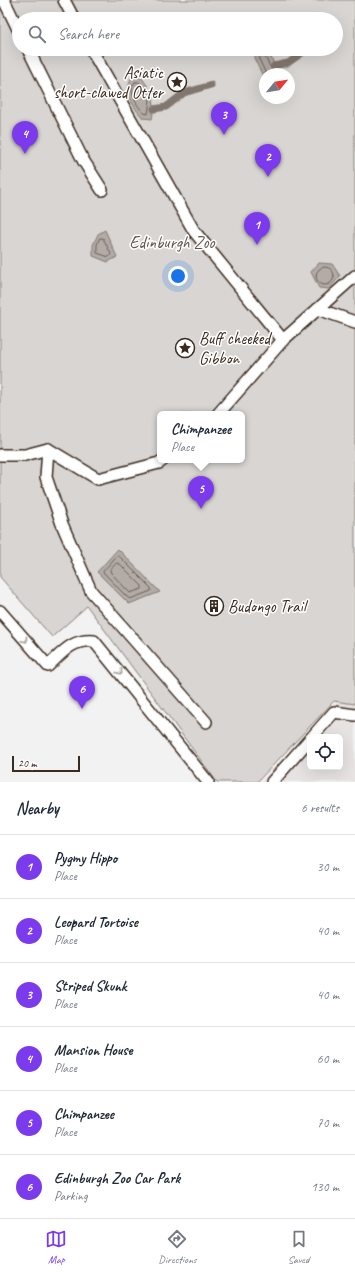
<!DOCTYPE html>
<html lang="en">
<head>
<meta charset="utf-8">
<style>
	body { margin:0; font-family:Caveat,sans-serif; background:#f2f2f3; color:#1f2937 }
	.controls { position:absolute; right:12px; bottom:12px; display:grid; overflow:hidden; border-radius:6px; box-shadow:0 4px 16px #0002 }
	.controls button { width:36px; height:36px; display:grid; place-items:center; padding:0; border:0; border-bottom:1px solid #e0e1e3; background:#fff; color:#1f2937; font:20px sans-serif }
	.compass { position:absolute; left:259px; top:68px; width:36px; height:36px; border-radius:50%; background:#fff; box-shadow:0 4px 16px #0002; rotate:60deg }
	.scale { position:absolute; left:12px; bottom:10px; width:68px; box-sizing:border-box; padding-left:4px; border:2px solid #3b2a1e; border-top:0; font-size:11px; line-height:14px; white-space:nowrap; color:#3b2a1e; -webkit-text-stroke:3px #fff; paint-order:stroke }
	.you { position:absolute; left:178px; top:276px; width:14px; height:14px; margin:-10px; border:3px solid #fff; border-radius:50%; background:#1a73e8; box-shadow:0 0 0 6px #1a73e833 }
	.badge { display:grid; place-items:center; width:26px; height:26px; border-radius:50%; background:#7c3aed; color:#fff; font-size:13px; font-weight:700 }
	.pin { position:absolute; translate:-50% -33px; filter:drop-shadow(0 1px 2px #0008) }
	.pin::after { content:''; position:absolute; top:21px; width:14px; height:12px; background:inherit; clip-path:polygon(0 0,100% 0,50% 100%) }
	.popup { position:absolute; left:157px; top:411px; width:88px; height:52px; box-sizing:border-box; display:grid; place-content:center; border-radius:6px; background:#fff; filter:drop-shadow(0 1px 3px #0005); font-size:13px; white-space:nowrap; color:#747a83 }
	.popup b { font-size:15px; color:#1f2937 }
	.popup::after { content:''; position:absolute; left:50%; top:100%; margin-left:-8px; border:8px solid transparent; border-top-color:#fff }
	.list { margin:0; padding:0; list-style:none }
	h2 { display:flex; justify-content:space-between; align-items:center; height:52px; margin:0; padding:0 16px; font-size:17px }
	h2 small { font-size:13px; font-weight:400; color:#747a83 }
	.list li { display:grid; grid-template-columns:26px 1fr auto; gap:12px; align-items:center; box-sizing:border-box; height:64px; padding:0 16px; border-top:1px solid #e0e1e3 }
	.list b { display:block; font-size:15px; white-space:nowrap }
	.list p { margin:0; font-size:13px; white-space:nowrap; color:#747a83 }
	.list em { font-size:13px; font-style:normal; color:#747a83 }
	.icon { flex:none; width:22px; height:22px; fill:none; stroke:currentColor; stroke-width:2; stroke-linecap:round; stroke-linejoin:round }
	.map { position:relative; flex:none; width:355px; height:782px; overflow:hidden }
	.search { position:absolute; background:#fff; box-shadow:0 4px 16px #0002; left:12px; right:12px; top:12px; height:44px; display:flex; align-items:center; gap:10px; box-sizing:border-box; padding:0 14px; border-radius:22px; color:#747a83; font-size:15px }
	.sheet { height:436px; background:#fff }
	nav { display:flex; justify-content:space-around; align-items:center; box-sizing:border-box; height:56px; border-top:1px solid #e0e1e3; background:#fff; font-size:11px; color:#747a83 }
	nav a { display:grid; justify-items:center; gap:2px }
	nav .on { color:#7c3aed }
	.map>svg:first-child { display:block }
	.built { fill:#e6e3e2; fill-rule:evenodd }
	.green { fill:#d8d5d2; stroke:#8a8078; fill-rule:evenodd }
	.water { fill:#b2aba7; stroke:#827770 }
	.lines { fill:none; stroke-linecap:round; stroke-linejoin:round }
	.shore { stroke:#6b5e55; stroke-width:1 }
	.stream { stroke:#827770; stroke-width:7 }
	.service-casing { stroke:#3b2a1e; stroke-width:14 }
	.service { stroke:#fff; stroke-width:11 }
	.oneway { stroke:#a79f9a }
	.labels { text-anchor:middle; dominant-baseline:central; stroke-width:3; stroke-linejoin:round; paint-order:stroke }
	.poi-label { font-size:17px; fill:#3b2a1e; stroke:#fff; text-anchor:start }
	.park-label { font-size:17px; fill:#62554b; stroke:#fff }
</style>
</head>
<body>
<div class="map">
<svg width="355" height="782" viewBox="0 0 355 782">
	<rect width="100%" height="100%" fill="#f3f2f2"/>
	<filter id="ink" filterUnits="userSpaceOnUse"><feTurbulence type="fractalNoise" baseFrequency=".025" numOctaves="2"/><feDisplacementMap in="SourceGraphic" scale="8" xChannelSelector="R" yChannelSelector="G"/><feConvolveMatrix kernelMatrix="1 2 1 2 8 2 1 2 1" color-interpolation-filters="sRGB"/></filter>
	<g filter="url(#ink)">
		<path class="built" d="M 355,682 L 355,782 L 261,782 ZM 310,737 L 340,737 L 340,767 L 310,767 Z"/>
		<path class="green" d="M 0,0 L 355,0 L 355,704 L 334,701 L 257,782 L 217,782 L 87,606 L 52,637 L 0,577 ZM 19,19 L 336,19 L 336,49 L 19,49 ZM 265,74 L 289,74 L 289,98 L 265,98 ZM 160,414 L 242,414 L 242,460 L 160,460 Z"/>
		<g class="water">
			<path d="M 262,49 L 267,49 L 279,74 L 265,74 L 265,80 L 254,58 Z"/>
			<path d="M 141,77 C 153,93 156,99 152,119 L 143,118 C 132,106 125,93 131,78 Z"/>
			<path d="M 105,230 L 117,257 L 108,262 L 93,256 L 93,245 L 98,234 Z"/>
			<path d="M 319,263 L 332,264 L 340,276 L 329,289 L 319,288 L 311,272 Z"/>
			<path d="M 118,549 L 160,592 L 129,604 L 97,572 Z"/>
		</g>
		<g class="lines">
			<g class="shore">
				<path d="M 266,74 L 259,59 L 263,53 L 274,74"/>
				<path d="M 135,82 L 139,82 L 150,100 L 148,114 L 144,113 C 137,106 127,91 135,82 Z"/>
				<path d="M 100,238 L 103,238 L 111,254 L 109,257 L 97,253 L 97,245 Z"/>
				<circle cx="325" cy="276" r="9"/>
				<path d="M 117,556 L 119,556 L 151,588 L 151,591 L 130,599 L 126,596 L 103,572 Z"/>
				<path d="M 117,563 L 120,564 L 142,586 L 142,589 L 130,593 L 111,573 L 110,570 Z"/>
			</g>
			<g class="stream">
				<path d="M 274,66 L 288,63 L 308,49"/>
				<path d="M 154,109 L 166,107 L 184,93 L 211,85"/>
			</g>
			<g class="service-casing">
				<g id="service">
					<path d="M 4,0 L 19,31"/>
					<path d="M 64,0 L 74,19"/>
					<path d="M 28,49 L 83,160 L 102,190"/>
					<path d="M 91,49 L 194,231 L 283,340"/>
					<path d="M 318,309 L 355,322"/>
					<path d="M 218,414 L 283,340 L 355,276"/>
					<path d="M 48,449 L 46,477 L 62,524 L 91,591 L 206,722"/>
					<path d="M 0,455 L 25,455 L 48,449 L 98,479 L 159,463 L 163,460"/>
					<path d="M 0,611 L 48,666 C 63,652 72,639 94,641 L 208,782"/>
					<path d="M 312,737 L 334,712 L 355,715"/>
					<path d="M 272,782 L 310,739"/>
				</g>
			</g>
			<use href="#service" class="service"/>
		</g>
		<defs><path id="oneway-chevron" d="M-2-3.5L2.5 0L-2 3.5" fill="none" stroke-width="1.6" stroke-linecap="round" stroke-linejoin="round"/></defs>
		<g class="oneway">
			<use href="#oneway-chevron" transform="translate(25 640) rotate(49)"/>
			<use href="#oneway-chevron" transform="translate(120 672) rotate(51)"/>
		</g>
	</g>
	<defs>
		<g id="sight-ring" transform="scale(1)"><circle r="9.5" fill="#fff" stroke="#3b2a1e" stroke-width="1.5"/><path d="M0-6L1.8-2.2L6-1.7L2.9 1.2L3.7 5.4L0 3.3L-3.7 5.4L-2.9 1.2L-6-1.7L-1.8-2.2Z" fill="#3b2a1e"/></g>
		<g id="building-ring" transform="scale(1)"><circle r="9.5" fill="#fff" stroke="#3b2a1e" stroke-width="1.5"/><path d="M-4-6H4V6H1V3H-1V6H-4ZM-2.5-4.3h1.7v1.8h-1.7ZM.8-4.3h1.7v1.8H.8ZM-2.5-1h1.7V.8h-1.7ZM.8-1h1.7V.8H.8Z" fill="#3b2a1e"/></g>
	</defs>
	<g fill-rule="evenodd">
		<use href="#sight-ring" x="177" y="82"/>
		<use href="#sight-ring" x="185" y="348"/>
		<use href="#building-ring" x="214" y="606"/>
	</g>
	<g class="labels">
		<g class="poi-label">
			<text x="163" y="72" text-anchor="end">Asiatic<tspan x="163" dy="20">short-clawed Otter</tspan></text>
			<text x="199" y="338">Buff cheeked<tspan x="199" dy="20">Gibbon</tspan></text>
			<text x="228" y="606">Budongo Trail</text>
		</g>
		<g class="park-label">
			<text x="172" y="242">Edinburgh Zoo</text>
		</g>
	</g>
</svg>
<div class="controls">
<button><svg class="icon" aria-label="locate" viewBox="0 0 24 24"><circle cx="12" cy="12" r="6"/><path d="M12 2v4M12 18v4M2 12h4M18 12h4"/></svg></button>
</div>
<svg class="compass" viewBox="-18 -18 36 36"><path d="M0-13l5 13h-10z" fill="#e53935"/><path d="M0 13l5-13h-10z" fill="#747a83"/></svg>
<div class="scale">20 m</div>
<div class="you"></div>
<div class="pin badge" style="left:257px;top:245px">1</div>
<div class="pin badge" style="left:268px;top:177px">2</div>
<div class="pin badge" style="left:224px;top:135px">3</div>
<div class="pin badge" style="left:25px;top:154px">4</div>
<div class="pin badge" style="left:201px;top:509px">5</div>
<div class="popup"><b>Chimpanzee</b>Place</div>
<div class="pin badge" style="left:82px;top:709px">6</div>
<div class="search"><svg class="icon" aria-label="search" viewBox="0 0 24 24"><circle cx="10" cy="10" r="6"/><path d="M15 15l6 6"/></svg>Search here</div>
</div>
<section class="sheet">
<h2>Nearby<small>6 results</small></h2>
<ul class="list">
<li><span class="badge">1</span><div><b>Pygmy Hippo</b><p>Place</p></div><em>30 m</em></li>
<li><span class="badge">2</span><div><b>Leopard Tortoise</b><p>Place</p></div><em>40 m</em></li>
<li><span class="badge">3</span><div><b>Striped Skunk</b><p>Place</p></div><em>40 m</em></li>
<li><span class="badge">4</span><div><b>Mansion House</b><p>Place</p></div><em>60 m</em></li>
<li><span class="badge">5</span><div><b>Chimpanzee</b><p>Place</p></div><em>70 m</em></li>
<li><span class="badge">6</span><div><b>Edinburgh Zoo Car Park</b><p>Parking</p></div><em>130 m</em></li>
</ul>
</section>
<nav>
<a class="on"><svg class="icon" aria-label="map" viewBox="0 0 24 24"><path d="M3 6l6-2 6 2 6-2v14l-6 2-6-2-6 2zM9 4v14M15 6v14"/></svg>Map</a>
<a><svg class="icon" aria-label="directions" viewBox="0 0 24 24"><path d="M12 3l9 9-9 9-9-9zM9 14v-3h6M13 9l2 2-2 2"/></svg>Directions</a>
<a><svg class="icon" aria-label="saved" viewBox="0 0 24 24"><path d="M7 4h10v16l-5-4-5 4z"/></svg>Saved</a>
</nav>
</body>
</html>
